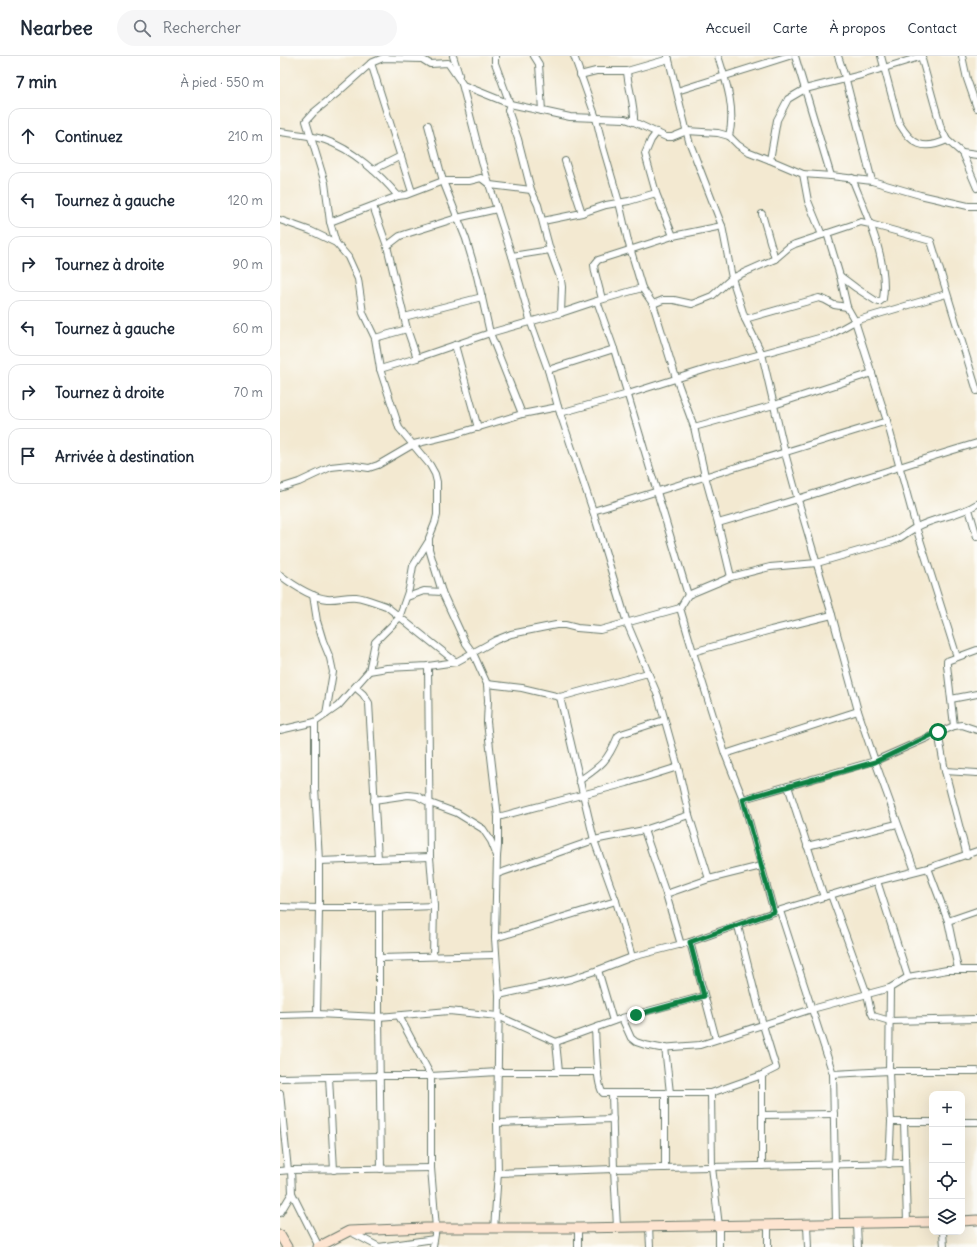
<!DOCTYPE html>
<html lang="fr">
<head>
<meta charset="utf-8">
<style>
	body { margin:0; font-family:Delius,sans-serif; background:#f6f6f7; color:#1f2937 }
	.controls { position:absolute; right:12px; bottom:12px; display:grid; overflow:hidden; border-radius:8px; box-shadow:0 4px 16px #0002 }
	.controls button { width:36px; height:36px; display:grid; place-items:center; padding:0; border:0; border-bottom:1px solid #e0e1e3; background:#fff; color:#1f2937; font:20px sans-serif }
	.stop { position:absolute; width:12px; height:12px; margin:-9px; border:3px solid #0b8043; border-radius:50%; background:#fff }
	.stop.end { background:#0b8043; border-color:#fff; box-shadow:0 1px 4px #0008 }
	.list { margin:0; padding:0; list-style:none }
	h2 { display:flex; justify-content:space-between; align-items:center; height:52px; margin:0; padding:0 16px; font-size:17px }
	h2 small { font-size:13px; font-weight:400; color:#747a83 }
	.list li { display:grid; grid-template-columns:26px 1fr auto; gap:12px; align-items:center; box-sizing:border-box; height:56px; margin:0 8px 8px; padding:0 8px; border:1px solid #e0e1e3; border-radius:12px }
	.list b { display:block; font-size:15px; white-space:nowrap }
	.list em { font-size:13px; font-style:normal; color:#747a83 }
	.icon { flex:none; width:22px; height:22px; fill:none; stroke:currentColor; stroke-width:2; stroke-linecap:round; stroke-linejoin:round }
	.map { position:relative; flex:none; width:697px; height:1191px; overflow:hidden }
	header { display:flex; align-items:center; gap:24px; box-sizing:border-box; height:56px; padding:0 20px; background:#fff; border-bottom:1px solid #e0e1e3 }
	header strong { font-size:19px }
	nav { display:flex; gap:22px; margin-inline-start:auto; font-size:14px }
	.search { width:280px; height:36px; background:#f6f6f7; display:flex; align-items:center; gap:10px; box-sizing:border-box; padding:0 14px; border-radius:22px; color:#747a83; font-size:15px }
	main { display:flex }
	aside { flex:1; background:#fff }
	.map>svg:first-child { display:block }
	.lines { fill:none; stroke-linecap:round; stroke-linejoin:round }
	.street-casing { stroke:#69796b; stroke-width:8 }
	.secondary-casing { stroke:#69796b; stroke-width:11 }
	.street { stroke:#fff; stroke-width:6 }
	.secondary { stroke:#fde4d0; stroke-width:9 }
	.route { stroke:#0b8043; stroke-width:5 }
</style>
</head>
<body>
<header>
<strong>Nearbee</strong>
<div class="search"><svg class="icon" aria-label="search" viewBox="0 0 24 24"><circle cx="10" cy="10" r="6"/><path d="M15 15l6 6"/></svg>Rechercher</div>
<nav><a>Accueil</a><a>Carte</a><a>À propos</a><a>Contact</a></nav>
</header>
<main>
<aside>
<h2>7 min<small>À pied · 550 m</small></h2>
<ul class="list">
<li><svg class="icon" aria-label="ahead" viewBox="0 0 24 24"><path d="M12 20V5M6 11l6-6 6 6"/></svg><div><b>Continuez</b></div><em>210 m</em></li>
<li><svg class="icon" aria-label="left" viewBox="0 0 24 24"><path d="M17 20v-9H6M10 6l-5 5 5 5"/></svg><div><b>Tournez à gauche</b></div><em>120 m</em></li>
<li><svg class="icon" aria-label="right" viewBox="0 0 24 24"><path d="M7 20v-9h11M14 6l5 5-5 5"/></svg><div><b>Tournez à droite</b></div><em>90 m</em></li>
<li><svg class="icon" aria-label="left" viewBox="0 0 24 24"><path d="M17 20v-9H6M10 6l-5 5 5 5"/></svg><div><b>Tournez à gauche</b></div><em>60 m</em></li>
<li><svg class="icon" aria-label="right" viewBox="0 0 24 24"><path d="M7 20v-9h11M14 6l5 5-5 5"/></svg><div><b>Tournez à droite</b></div><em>70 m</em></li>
<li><svg class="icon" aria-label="arrive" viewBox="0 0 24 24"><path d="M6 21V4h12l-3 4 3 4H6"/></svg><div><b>Arrivée à destination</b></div></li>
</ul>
</aside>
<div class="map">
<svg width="697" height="1191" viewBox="0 0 697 1191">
	<rect width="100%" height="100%" fill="#fdfcf7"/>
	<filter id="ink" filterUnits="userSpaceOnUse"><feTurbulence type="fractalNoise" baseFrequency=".025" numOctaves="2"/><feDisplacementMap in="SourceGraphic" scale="8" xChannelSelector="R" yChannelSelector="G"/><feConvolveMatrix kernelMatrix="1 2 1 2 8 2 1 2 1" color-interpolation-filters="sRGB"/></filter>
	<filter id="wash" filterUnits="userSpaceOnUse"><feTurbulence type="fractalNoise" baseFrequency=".012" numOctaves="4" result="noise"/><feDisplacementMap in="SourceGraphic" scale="16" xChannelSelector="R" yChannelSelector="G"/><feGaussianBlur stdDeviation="0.9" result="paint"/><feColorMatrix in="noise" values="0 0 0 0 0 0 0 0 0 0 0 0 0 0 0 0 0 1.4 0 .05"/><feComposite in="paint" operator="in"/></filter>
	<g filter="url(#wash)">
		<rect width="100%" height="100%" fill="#f3e9d1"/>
	</g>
	<g filter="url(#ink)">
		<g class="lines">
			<g class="street-casing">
				<g id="street">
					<path d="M 173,0 L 179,19"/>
					<path d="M 215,0 L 215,7 L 230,48 L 228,54 L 238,83 L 251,134"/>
					<path d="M 254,0 L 259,8 L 262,55"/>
					<path d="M 294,0 L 316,62 L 323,91 L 339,146 L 348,185 L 362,232 L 373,248 L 396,322 L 414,371 L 425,420 L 438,467 L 451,521"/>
					<path d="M 388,0 L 409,85 L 442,170 L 452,222 L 465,263 L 482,298 L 505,397 L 518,444 L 552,559 L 578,655 L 595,705 L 635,815"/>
					<path d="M 438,0 C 446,25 456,53 449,80"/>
					<path d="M 515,0 L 551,120"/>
					<path d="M 558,0 L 566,24 L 592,125"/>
					<path d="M 601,0 L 619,67 C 632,89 643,95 667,84"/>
					<path d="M 641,0 L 661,72 L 667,84 L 682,97 L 697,132"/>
					<path d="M 682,0 L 687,23 L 697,52"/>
					<path d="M 91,7 L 132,136"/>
					<path d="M 347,15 C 348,32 355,48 354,66"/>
					<path d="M 300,19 L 316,15 L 347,15 L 389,3"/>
					<path d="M 182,28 L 202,106 L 232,200"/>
					<path d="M 397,35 L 509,0"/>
					<path d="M 148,69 L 163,125 L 186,183 L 197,220 L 210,277 L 242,358"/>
					<path d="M 0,76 C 15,78 31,79 45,84 C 72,93 101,119 118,140 L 126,139 L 163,125 L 189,125 L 201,122 L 210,129 L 251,134 L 258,149 L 270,194 L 281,224 L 282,231 L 281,257"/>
					<path d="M 682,97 L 697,99"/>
					<path d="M 490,104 L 497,64 L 508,43 L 525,33 L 581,19 L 643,0"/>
					<path d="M 285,105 L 302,157"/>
					<path d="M 93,114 L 121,100"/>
					<path d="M 523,118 L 528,145 L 542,179"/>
					<path d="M 376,137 L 393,180"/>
					<path d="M 93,150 L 107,190 L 127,273 L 137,302"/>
					<path d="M 482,158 L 495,203"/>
					<path d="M 0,164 L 31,175 L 56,187"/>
					<path d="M 263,165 L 302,157 L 326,149 L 349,145 L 376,137 L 365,98 L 371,84 L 377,76"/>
					<path d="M 50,166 L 118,140"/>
					<path d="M 547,177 L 560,220 L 567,251 L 575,265 L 607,365 L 636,471 L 677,601"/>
					<path d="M 107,190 L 120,180 L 126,178 L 177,162 L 217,153"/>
					<path d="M 270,194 L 232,200 L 251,267 L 268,314 L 278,351 L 313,455 L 347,567 L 378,640 L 398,711 L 409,759 L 429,823"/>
					<path d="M 560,220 L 576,232 L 596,245 L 599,246 L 603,243 C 609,204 586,158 572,122"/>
					<path d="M 362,232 L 317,245 L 334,293 L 408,539"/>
					<path d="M 322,243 L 315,216 L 314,209 L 318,204 L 393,180 L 442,170"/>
					<path d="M 373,248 L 383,244 L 394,244 L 412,248 L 432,240 L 452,222 L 495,203 L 509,191 L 515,188 L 581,166 L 590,168 L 651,185 L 697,335"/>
					<path d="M 124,261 L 202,241"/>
					<path d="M 465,263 L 539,242 L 545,244 L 554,249 L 567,251"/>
					<path d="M 95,282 L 127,273"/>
					<path d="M 175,289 L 198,372"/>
					<path d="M 100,313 L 137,302 L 210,277 L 281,257 L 317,245"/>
					<path d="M 268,314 L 334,293"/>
					<path d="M 280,357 L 348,338 L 430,312 L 550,279 L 575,265 L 666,238"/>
					<path d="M 414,371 L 494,349 L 592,317"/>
					<path d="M 0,432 L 19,426 L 51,411 L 69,409 L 89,412 L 98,409 L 134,388 L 176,378 L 242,358 L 278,351"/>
					<path d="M 689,453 L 697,481"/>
					<path d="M 313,455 L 607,365"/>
					<path d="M 438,467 C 525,442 610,413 697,387"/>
					<path d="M 0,519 C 13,529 30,541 47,543 C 57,544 66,540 76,541 C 86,542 96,547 106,550 L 176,606"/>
					<path d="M 33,539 L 37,565 L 43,585 L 50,602 L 53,616 L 46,658"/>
					<path d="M 127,541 L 144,535 L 162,536"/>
					<path d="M 413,596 L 491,574 L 552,559"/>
					<path d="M 148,610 L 150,801 L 154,850 L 153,900"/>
					<path d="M 89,615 L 95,586 L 119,562 L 129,533 L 133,510 L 148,486"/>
					<path d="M 207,628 L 242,632 L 280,641 L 368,617"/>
					<path d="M 75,631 L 83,638 L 89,647 L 98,803"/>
					<path d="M 280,641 L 314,784 L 336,845 L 352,901"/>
					<path d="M 671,643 L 697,638"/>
					<path d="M 35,666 L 35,731 L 39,805 L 39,853 L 37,958"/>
					<path d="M 674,670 L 667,609 L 667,605 L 697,594"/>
					<path d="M 0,674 L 35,666 L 58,650 L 89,615 L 107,612 L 148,610 L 176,606 L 216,584 L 231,578 L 276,569 L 285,569 L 297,572 L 320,574 L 400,552"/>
					<path d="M 658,676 L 665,715 L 687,800"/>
					<path d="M 445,698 L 578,655"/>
					<path d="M 665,715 L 697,717"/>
					<path d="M 299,725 C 322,709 327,706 338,680 L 341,678 L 384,664"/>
					<path d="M 508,730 L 544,841"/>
					<path d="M 463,743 L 595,705 L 674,670 L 682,669 L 697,674"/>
					<path d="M 94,744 L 128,739 L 137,740 L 150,747 L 177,757 L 203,773 L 211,785 L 217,800"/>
					<path d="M 218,761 L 347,727 L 398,711"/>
					<path d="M 364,774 L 386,838 L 401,889"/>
					<path d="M 527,790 L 617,768"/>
					<path d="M 39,805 L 150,801"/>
					<path d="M 648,812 L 668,865 L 678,913"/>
					<path d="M 217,818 L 314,784 L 364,774 L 409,759"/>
					<path d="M 597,825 L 628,921"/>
					<path d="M 386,838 L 429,823 L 481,810"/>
					<path d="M 551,839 L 587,938 L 591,956 L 593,960 L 610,965 L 697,963"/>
					<path d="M 0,851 C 51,853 102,852 154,850"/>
					<path d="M 99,852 L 99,961 L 101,1113"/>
					<path d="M 500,855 L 553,1018 L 556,1168"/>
					<path d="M 494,856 L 463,743 L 445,698 L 413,596 L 400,552 L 408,539 L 451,521 L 490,511 L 537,507 L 613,485 C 622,482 628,475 637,471 C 656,461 679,460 697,448"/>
					<path d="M 668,865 L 697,855"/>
					<path d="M 215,882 L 336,845"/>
					<path d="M 410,886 L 436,983"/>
					<path d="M 100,902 L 216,899"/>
					<path d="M 318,914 L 333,965"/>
					<path d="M 219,939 L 291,923 L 318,914 L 352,901 L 410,886 L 494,856 L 597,825 L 648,812 L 697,795"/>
					<path d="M 0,959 L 37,958 L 99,961 L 169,955 L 218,960 L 276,986 L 279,1016"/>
					<path d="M 119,960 L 151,1020 L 151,1112 L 156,1172 L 153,1191"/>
					<path d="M 342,962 L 351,982 L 356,986 L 365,989 L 380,992 L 420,989 L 532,953 L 610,932 L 628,921 L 667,914 L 697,914"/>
					<path d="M 315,973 C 316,985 316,1030 323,1037 L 332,1037 L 334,1113 L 337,1171"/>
					<path d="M 276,986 L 342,962 L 424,940"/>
					<path d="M 385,991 L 390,1037"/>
					<path d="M 553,1018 L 609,1015 L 697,1015"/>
					<path d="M 49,1021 L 54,1114"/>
					<path d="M 0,1022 L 100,1020 L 151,1020 L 218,1016 L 318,1016"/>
					<path d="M 0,1037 L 8,1114"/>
					<path d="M 332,1037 L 431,1037 L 482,1019 L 496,1012 L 483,969 L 458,870"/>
					<path d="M 431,1037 L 432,1111 L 439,1170 L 439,1191"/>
					<path d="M 482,1059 L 554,1058"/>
					<path d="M 611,1066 L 652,1066"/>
					<path d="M 624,1066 L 627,1166"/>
					<path d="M 682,1066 L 697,1066"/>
					<path d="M 217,1067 L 333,1063"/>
					<path d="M 609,1108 L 611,1066 L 609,1015 L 610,932"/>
					<path d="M 482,1110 L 482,1019"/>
					<path d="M 385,1112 L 385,1037"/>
					<path d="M 11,1114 L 12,1137 L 39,1191"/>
					<path d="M 0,1115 L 11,1114 L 151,1112"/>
					<path d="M 218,1117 L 334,1113 L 625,1107"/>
					<path d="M 0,1157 L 12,1137"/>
					<path d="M 577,1168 L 578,1191"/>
					<path d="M 527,1169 L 528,1191"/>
					<path d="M 369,1171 L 370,1191"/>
					<path d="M 214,1173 L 218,1117 L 217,1067 L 219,939 L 215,882 L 217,800 L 218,790 L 218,761 L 207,666 L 208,644 L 207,628 L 193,597 L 185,586 L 162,536 L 149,493 L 149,482 L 155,467 L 157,459 L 157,426 L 155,418 L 150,409 L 119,372 L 116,362 L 100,313 L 95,282 L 83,257 L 78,223 L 68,201 L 56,187 L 50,166 L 45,127 L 26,65 L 33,57 L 56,38 L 91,7 L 103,2 L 142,3 L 150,8 L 168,7 L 183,29 L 230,48 L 290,61 L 345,63 L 354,66 L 386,81 L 392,81 L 407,75 L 438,77 L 449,80 L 458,89 L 467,95 L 490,104 L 523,118 L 551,120 L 592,125 L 640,139 L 688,150 L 697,150"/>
					<path d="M 71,1176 L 99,1191"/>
					<path d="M 663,1176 L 664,1191"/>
					<path d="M 99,1191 L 154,1183"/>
					<path d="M 298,1191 L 298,1172"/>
					<path d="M 488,1191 L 488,1169"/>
				</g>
			</g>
			<g class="secondary-casing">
				<g id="secondary">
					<path d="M 682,1165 L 697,1164"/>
					<path d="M 0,1179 L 7,1191"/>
					<path d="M 38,1191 L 69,1175 L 146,1172 L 298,1172 L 652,1166"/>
				</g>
			</g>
			<use href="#street" class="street"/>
			<use href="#secondary" class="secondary"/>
		</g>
	</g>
	<g class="lines" filter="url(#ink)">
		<path class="route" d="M 356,959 L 424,940 L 410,886 L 494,856 L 463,743 L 595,706 L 658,676"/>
	</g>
</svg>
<div class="controls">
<button>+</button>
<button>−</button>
<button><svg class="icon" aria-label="locate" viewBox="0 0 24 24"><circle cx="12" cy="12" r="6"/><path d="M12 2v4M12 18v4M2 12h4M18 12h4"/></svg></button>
<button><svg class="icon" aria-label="layers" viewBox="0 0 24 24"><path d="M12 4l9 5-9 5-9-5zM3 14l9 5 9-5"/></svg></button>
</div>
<div class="stop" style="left:658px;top:676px"></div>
<div class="stop end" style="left:356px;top:959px"></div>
</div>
</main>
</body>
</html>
